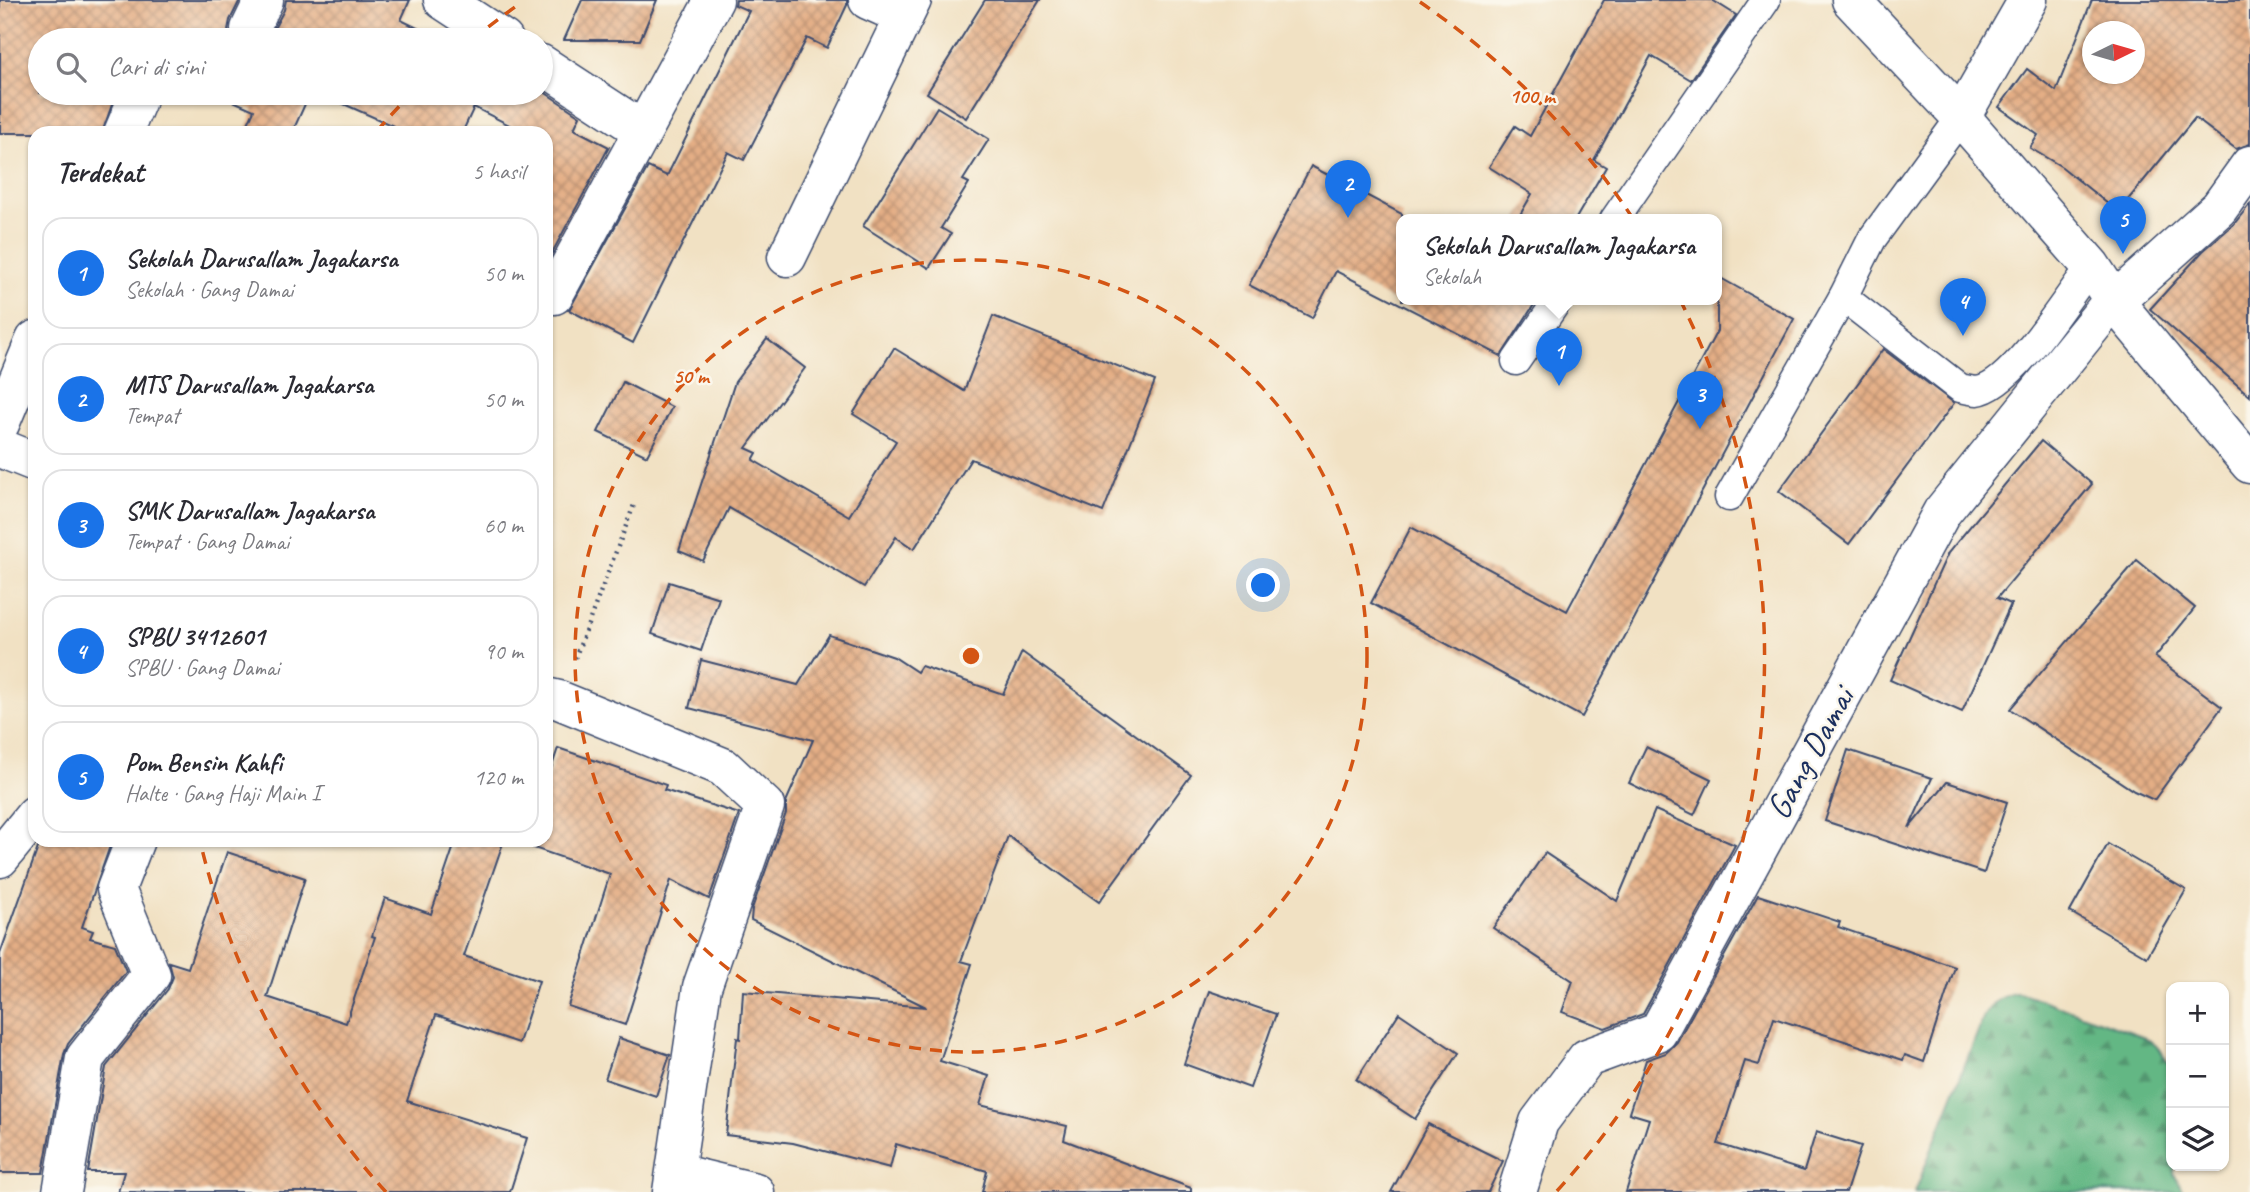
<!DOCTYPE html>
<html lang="id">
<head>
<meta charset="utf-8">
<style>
	body { margin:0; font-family:Caveat,sans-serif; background:#f2f2f3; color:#2b2b33 }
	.controls { position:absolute; right:21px; bottom:21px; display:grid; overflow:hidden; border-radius:14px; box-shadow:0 2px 5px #0004 }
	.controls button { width:63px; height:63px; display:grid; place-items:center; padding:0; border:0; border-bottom:2px solid #e1e1e2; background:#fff; color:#2b2b33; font:35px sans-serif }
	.compass { position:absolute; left:2082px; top:21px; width:63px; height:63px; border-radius:50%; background:#fff; box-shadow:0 2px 5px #0004; rotate:85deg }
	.you { position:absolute; left:1264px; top:586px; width:24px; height:24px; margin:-18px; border:5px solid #fff; border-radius:50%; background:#1a73e8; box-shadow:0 0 0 10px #1a73e833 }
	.badge { display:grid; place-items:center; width:46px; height:46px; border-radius:50%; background:#1a73e8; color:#fff; font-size:23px; font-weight:700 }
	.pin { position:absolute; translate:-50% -58px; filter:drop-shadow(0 2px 4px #0008) }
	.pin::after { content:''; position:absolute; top:37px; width:24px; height:21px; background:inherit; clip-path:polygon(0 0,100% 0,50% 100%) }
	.popup { position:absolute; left:1396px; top:214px; width:326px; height:91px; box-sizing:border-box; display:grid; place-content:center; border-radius:14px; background:#fff; filter:drop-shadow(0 2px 5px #0005); font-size:23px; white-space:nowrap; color:#7c7c81 }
	.popup b { font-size:26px; color:#2b2b33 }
	.popup::after { content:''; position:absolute; left:50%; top:100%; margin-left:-14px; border:14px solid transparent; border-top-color:#fff }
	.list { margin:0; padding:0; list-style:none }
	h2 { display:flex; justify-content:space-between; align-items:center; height:91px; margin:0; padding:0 28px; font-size:30px }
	h2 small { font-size:23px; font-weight:400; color:#7c7c81 }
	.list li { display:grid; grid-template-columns:46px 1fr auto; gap:21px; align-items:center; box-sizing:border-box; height:112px; margin:0 14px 14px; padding:0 14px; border:2px solid #e1e1e2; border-radius:21px }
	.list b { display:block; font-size:26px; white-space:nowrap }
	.list p { margin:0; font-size:23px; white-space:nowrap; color:#7c7c81 }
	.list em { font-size:23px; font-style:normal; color:#7c7c81 }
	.icon { flex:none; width:38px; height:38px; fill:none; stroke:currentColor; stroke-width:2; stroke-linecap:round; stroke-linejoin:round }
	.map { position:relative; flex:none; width:2250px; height:1192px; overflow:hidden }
	.search { position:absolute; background:#fff; box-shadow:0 2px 5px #0004; left:28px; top:28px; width:525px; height:77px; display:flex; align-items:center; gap:18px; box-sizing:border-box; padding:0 24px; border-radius:38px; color:#7c7c81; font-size:26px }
	.panel { position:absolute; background:#fff; box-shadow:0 2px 5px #0004; left:28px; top:126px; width:525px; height:721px; border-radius:21px }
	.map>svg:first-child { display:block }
	.forest { fill:url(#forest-firs); stroke:#407371; stroke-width:2 }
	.building { fill:url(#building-cross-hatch); fill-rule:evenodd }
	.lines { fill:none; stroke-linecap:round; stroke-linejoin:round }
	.lane-casing { stroke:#3b4a6d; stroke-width:31 }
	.street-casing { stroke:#3b4a6d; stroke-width:41 }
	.secondary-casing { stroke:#3b4a6d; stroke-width:41 }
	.path { stroke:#3b4a6d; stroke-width:4.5; stroke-dasharray:2 5; stroke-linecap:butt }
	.lane { stroke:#fff; stroke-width:28 }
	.street { stroke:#fff; stroke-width:38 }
	.secondary { stroke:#fff; stroke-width:38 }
	.ring { fill:none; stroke:#d45514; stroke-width:3.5; stroke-dasharray:12 9 }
	.labels { text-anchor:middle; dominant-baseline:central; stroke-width:5; stroke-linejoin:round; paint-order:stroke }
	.street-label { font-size:35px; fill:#1b2f5e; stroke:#fbf7ec }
	.centre { fill:#d45514; stroke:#fbf7ec; stroke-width:3.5 }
	.ring-label { font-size:21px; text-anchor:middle; font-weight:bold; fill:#d45514; stroke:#fbf7ec; stroke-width:5; stroke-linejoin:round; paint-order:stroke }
</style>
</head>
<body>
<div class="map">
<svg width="2250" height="1192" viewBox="0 0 2250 1192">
	<defs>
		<pattern id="forest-firs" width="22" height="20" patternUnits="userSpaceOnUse" patternTransform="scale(1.75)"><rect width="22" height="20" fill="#64b784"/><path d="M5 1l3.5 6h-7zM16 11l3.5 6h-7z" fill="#52956f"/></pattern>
		<pattern id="building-cross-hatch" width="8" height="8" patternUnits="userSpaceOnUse" patternTransform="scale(1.75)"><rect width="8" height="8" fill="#e4ae85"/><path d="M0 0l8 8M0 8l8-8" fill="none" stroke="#b88e70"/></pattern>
	</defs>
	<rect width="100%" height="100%" fill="#fbf7ec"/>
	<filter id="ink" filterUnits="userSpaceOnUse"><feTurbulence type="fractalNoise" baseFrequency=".0143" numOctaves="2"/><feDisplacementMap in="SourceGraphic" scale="14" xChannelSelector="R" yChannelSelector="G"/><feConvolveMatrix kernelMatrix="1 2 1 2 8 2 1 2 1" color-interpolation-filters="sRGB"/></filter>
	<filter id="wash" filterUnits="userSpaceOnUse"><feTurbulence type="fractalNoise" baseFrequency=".00686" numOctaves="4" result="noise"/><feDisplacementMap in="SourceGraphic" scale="28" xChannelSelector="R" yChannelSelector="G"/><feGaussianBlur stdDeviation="1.57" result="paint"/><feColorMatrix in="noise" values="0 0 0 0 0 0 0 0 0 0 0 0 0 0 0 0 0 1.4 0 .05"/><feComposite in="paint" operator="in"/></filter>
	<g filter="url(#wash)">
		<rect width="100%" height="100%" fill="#f1e1c3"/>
		<path class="forest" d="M 2015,993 L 2025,994 L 2145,1037 L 2160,1049 L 2171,1069 L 2171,1166 L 2175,1166 L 2174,1174 L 2184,1192 L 1915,1192 L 1984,1016 C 1991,1004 2001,996 2015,993 Z"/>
		<g id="blocks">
			<g class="building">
				<path d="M 0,0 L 240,0 L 230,20 L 228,30 L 231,40 L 40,40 L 40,93 L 116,93 L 102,133 L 0,133 Z"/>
				<path d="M 286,0 L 410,0 L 401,20 L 442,40 L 268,40 L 284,10 Z"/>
				<path d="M 582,0 L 657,0 L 640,40 L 564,40 Z"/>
				<path d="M 736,0 L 847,0 L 847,5 L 827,48 L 807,38 L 744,160 L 728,152 L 633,343 L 569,310 L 648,167 L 667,176 L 749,11 L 735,5 Z"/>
				<path d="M 985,0 L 1040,0 L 966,118 L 927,93 Z"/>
				<path d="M 1604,0 L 1712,0 L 1736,15 L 1691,80 L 1651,56 L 1594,160 L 1606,167 L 1575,220 L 1517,220 L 1532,194 L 1489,167 L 1515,126 L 1530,136 Z"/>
				<path d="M 2092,0 L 2250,0 L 2250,144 L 2236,149 L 2195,118 L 2118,212 L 2062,167 L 2030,148 L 2038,135 L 1999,107 L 2027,69 L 2056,91 ZM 2092,32 L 2134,32 L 2134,74 L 2092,74 Z"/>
				<path d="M 541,90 L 580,116 L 574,129 L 609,147 L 546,264 L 546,133 L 525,133 L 474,107 L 462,133 L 409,133 L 319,93 L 541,93 Z"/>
				<path d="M 215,93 L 310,93 L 292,133 L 244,133 L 254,110 Z"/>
				<path d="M 937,107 L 989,139 L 963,180 L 969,183 L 941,228 L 951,234 L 929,268 L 863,226 Z"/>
				<path d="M 1311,166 L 1402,214 L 1402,300 L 1537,300 L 1501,356 L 1336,271 L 1312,318 L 1249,285 Z"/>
				<path d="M 2250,204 L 2250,396 L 2150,309 L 2203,251 L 2234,224 Z"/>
				<path d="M 1717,276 L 1794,319 L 1582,717 L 1371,603 L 1411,527 L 1567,611 L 1717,331 Z"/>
				<path d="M 993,316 L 1155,381 L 1103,512 L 971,459 L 914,549 L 896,537 L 864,587 L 729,508 L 703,561 L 679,551 L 735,382 L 767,339 L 805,368 L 746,448 L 757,453 L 753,460 L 849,516 L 896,441 L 853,414 L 894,348 L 964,391 Z"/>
				<path d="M 1883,349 L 1954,403 L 1849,544 L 1779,491 Z"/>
				<path d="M 623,382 L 672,407 L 647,456 L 598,432 Z"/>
				<path d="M 2041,441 L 2092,484 L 1997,598 L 2011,604 L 1962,712 L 1890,680 L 1948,553 Z"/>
				<path d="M 2137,560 L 2195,608 L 2155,657 L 2222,707 L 2154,800 L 2134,791 L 2010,709 Z"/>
				<path d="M 669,582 L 719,598 L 701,651 L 652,634 Z"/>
				<path d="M 829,635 L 894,657 L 917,672 L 921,666 L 1003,694 L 1022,652 L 1191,775 L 1099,902 L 1008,836 L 961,961 L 972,964 L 940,1061 L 989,1076 L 980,1105 L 1067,1126 L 1064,1140 L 1191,1188 L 1191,1192 L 982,1192 L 987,1171 L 896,1144 L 890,1168 L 793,1143 L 726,1135 L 737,1038 L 740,1039 L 743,991 L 926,1007 L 751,920 L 752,909 L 786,813 L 786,802 L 813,740 L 689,708 L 701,660 L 798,685 Z"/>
				<path d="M 1646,747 L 1711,779 L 1694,815 L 1629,783 Z"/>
				<path d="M 558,748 L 666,785 L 664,790 L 739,814 L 709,899 L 671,880 L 625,1025 L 568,1006 L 610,874 L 525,845 L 527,840 L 546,840 L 546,784 Z"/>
				<path d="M 1848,750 L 1932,778 L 1909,828 L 1947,782 L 2007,802 L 1984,873 L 1825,821 Z"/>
				<path d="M 1655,810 L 1735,845 L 1643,1014 L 1605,1028 L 1562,1012 L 1573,981 L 1493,928 L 1545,853 L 1617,901 Z"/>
				<path d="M 43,840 L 112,840 L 82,927 L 93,931 L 90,938 L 115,945 L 126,971 L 68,1044 L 64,1054 L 43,1173 L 0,1173 L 0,954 L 39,845 Z"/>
				<path d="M 456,840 L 504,840 L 464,956 L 539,981 L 519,1043 L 436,1015 L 407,1101 L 527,1138 L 510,1192 L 118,1192 L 124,1172 L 88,1172 L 106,1067 L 168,989 L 173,977 L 169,962 L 188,968 L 227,852 L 305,878 L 267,997 L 346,1023 L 375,937 L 372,936 L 385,898 L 431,914 Z"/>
				<path d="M 2108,844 L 2186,890 L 2147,957 L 2070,912 Z"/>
				<path d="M 1758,895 L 1840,922 L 1838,927 L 1955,967 L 1924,1062 L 1905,1055 L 1903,1060 L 1774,1018 L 1759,1065 L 1745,1061 L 1718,1144 L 1804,1171 L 1816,1132 L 1861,1146 L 1846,1192 L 1626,1192 L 1649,1119 L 1629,1113 L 1646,1060 L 1666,1053 L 1677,1042 Z"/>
				<path d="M 1209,991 L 1276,1014 L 1250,1088 L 1184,1064 Z"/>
				<path d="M 1399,1013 L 1458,1053 L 1415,1119 L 1356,1080 Z"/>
				<path d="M 619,1038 L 670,1055 L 656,1096 L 605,1079 Z"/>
				<path d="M 1428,1124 L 1503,1161 L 1488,1192 L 1391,1192 Z"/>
			</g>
		</g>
	</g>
	<g filter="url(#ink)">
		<use href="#blocks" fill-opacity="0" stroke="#3b4a6d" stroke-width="2"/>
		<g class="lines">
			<g class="lane-casing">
				<g id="lane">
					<path d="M 1614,220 L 1766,0"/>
					<path d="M 1843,297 L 1960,388 C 1965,389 1972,391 1977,391 C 2012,387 2069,295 2091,266"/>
					<path d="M 1516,361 L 1558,300"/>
					<path d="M 1729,497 L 1843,297 L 1872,239 L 1961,117"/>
				</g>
			</g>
			<g class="street-casing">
				<g id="street">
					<path d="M 443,0 L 504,40"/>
					<path d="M 868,0 L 904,16"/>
					<path d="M 250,29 L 264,0"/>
					<path d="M 541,64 L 642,130"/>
					<path d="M 1961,117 L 2028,0"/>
					<path d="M 123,133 L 137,100"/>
					<path d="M 787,257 L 912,0"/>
					<path d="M 554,295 L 714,0"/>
					<path d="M 0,424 L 35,340"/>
					<path d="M 0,448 L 35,462"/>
					<path d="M 546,697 L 559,700 L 723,767 L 765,806 L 702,987 L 672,1192"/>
					<path d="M 0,858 L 35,815"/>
					<path d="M 676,1173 L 755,1192"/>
					<path d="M 62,1192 L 85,1058 L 151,975 L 116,889 L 135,840"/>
					<path d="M 1517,1192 L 1539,1122 L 1587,1058 L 1658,1032 L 1942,512 L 2105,310 L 2219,208 L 2250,165"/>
				</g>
			</g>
			<g class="secondary-casing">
				<path id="secondary" d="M 1851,0 L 1961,117 L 2091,266 L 2114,301 L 2250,464"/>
			</g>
			<path class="path" d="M 575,658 L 634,505"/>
			<use href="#lane" class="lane"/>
			<use href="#street" class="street"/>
			<use href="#secondary" class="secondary"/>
		</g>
	</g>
	<g class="ring">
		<circle cx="971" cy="656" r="396"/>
		<path d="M386 1192A793 793 0 0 1 200 841M377 131A793 793 0 0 1 410 95M472 40A793 793 0 0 1 522 2M1420 2A793 793 0 0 1 1556 1192"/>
	</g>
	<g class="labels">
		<g class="street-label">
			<text transform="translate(1810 753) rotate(-61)">Gang Damai</text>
		</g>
	</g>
	<circle cx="971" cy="656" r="10" class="centre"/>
	<g class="ring-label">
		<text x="1532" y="103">100 m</text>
		<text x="691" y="383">50 m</text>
	</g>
</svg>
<div class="controls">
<button>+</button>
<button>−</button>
<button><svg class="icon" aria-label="layers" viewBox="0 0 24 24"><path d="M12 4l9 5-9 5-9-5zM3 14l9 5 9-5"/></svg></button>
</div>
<svg class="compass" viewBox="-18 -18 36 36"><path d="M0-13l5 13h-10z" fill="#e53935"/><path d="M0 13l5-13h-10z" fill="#7c7c81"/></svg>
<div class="you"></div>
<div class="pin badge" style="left:1559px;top:386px">1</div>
<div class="popup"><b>Sekolah Darusallam Jagakarsa</b>Sekolah</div>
<div class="pin badge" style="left:1348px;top:218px">2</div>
<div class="pin badge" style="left:1700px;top:429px">3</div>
<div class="pin badge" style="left:1963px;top:336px">4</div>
<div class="pin badge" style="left:2123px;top:254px">5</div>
<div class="search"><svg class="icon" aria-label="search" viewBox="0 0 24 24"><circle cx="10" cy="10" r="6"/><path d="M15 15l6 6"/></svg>Cari di sini</div>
<section class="panel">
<h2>Terdekat<small>5 hasil</small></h2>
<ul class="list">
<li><span class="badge">1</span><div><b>Sekolah Darusallam Jagakarsa</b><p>Sekolah · Gang Damai</p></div><em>50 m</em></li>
<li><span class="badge">2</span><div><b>MTS Darusallam Jagakarsa</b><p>Tempat</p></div><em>50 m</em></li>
<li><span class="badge">3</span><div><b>SMK Darusallam Jagakarsa</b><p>Tempat · Gang Damai</p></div><em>60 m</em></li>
<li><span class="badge">4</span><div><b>SPBU 3412601</b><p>SPBU · Gang Damai</p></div><em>90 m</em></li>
<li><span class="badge">5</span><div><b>Pom Bensin Kahfi</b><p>Halte · Gang Haji Main I</p></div><em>120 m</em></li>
</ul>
</section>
</div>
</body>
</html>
